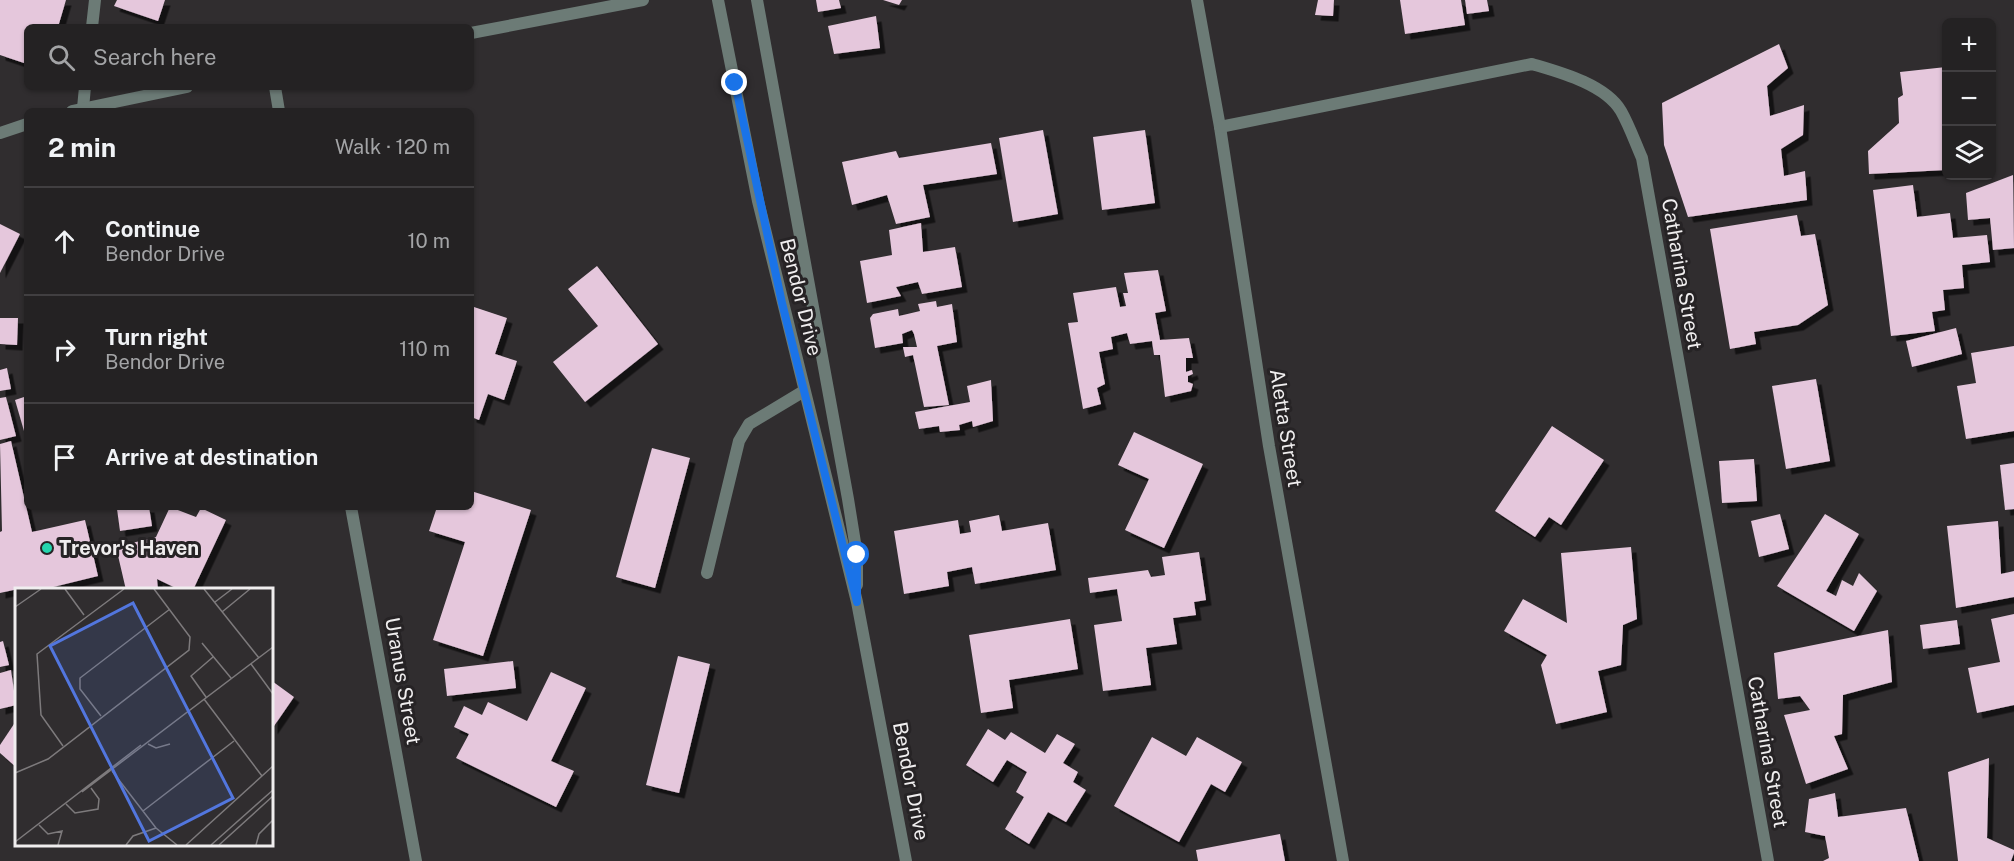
<!DOCTYPE html>
<html lang="en">
<head>
<meta charset="utf-8">
<style>
	body { margin:0; font-family:"Public Sans",sans-serif; background:#2c2a2b; color:#f1f3f6 }
	.controls { position:absolute; right:18px; top:18px; display:grid; overflow:hidden; border-radius:9px; box-shadow:0 2px 4px #0004 }
	.controls button { width:54px; height:54px; display:grid; place-items:center; padding:0; border:0; border-bottom:2px solid #413f41; background:#242223; color:#f1f3f6; font:30px sans-serif }
	.stop { position:absolute; width:18px; height:18px; margin:-14px; border:4px solid #1a73e8; border-radius:50%; background:#fff }
	.stop.end { background:#1a73e8; border-color:#fff; box-shadow:0 2px 6px #0008 }
	.list { margin:0; padding:0; list-style:none }
	h2 { display:flex; justify-content:space-between; align-items:center; height:78px; margin:0; padding:0 24px; font-size:26px }
	h2 small { font-size:20px; font-weight:400; color:#a3a4a6 }
	.list li { display:grid; grid-template-columns:39px 1fr auto; gap:18px; align-items:center; box-sizing:border-box; height:108px; padding:0 24px; border-top:2px solid #413f41 }
	.list b { display:block; font-size:22px; white-space:nowrap }
	.list p { margin:0; font-size:20px; white-space:nowrap; color:#a3a4a6 }
	.list em { font-size:20px; font-style:normal; color:#a3a4a6 }
	.icon { flex:none; width:33px; height:33px; fill:none; stroke:currentColor; stroke-width:2; stroke-linecap:round; stroke-linejoin:round }
	.map { position:relative; flex:none; width:2014px; height:861px; overflow:hidden }
	.search { position:absolute; background:#242223; box-shadow:0 2px 4px #0004; left:24px; top:24px; width:450px; height:66px; display:flex; align-items:center; gap:15px; box-sizing:border-box; padding:0 21px; border-radius:9px; color:#a3a4a6; font-size:22px }
	.panel { position:absolute; background:#242223; box-shadow:0 2px 4px #0004; left:24px; top:108px; width:450px; height:402px; border-radius:9px }
	.map>svg:first-child { display:block }
	.building { fill:#e5c7dc; filter:url(#shadow) }
	.lines { fill:none; stroke-linecap:round; stroke-linejoin:round }
	.service { stroke:#6c7b76; stroke-width:12 }
	.minor { stroke:#6c7b76; stroke-width:12 }
	.route { stroke:#1a73e8; stroke-width:8 }
	.poi-dot { fill:#25d5ae; stroke:#262325; stroke-width:2 }
	.labels { text-anchor:middle; dominant-baseline:central; stroke-width:6; stroke-linejoin:round; paint-order:stroke }
	.street-label { font-size:20px; fill:#f0eeef; stroke:#262325 }
	.poi-label { font-size:20px; font-weight:bold; fill:#f0eeef; stroke:#262325; text-anchor:start }
	.inset-road { fill:none; stroke:#7d7a7c; stroke-width:1.5 }
	.view { fill:#5276de; fill-opacity:0.15; stroke:#5276de; stroke-width:3 }
	.inset-edge { fill:none; stroke:#f0eeef; stroke-width:3 }
</style>
</head>
<body>
<div class="map">
<svg width="2014" height="861" viewBox="0 0 2014 861">
	<defs>
		<filter id="shadow"><feDropShadow dx="5.5" dy="5.5" stdDeviation="0" flood-color="#0009"/></filter>
	</defs>
	<rect width="100%" height="100%" fill="#302d2f"/>
	<g class="building">
		<path d="M 0,0 L 66,0 L 58,27 L 27,27 L 27,64 L 0,55 Z"/>
		<path d="M 117,0 L 165,0 L 158,21 L 114,6 Z"/>
		<path d="M 816,0 L 839,0 L 841,8 L 818,12 Z"/>
		<path d="M 883,0 L 902,0 L 899,5 Z"/>
		<path d="M 1318,0 L 1334,0 L 1333,16 L 1315,15 Z"/>
		<path d="M 1400,0 L 1461,0 L 1465,25 L 1405,34 Z"/>
		<path d="M 1465,0 L 1487,0 L 1489,11 L 1467,14 Z"/>
		<path d="M 876,16 L 880,48 L 834,54 L 828,26 Z"/>
		<path d="M 1779,44 L 1788,68 L 1767,86 L 1770,116 L 1804,105 L 1803,135 L 1781,149 L 1784,176 L 1805,171 L 1807,200 L 1688,217 L 1664,145 L 1662,103 Z"/>
		<path d="M 1946,67 L 1946,170 L 1869,174 L 1868,151 L 1899,123 L 1898,98 L 1903,95 L 1900,72 Z"/>
		<path d="M 1043,130 L 1058,214 L 1013,222 L 999,138 Z"/>
		<path d="M 1145,130 L 1155,203 L 1102,210 L 1093,137 Z"/>
		<path d="M 991,143 L 997,174 L 923,185 L 930,217 L 896,224 L 887,195 L 852,205 L 842,162 L 896,151 L 899,158 Z"/>
		<path d="M 2013,175 L 2014,248 L 1993,250 L 1990,218 L 1968,220 L 1966,193 Z"/>
		<path d="M 1913,185 L 1917,217 L 1950,213 L 1953,238 L 1987,235 L 1990,262 L 1962,265 L 1964,288 L 1943,290 L 1945,310 L 1932,312 L 1935,331 L 1891,336 L 1873,190 Z"/>
		<path d="M 1797,215 L 1801,236 L 1815,234 L 1828,305 L 1798,325 L 1754,332 L 1756,344 L 1730,349 L 1710,229 Z"/>
		<path d="M 921,223 L 923,252 L 955,247 L 962,287 L 922,294 L 918,282 L 896,287 L 901,296 L 867,303 L 860,261 L 892,255 L 889,230 Z"/>
		<path d="M 0,224 L 20,234 L 0,273 Z"/>
		<path d="M 597,266 L 658,344 L 585,402 L 553,362 L 598,326 L 568,289 Z"/>
		<path d="M 1158,270 L 1166,311 L 1155,313 L 1160,340 L 1189,338 L 1193,358 L 1186,358 L 1186,372 L 1192,370 L 1193,374 L 1188,376 L 1188,382 L 1193,384 L 1191,391 L 1165,397 L 1160,355 L 1154,355 L 1152,341 L 1130,344 L 1127,333 L 1111,337 L 1113,349 L 1099,352 L 1105,384 L 1097,388 L 1101,404 L 1083,409 L 1068,323 L 1078,322 L 1073,293 L 1116,287 L 1120,307 L 1126,306 L 1123,293 L 1128,293 L 1124,273 Z"/>
		<path d="M 936,301 L 937,307 L 952,304 L 957,342 L 937,346 L 949,405 L 924,407 L 913,355 L 905,357 L 903,347 L 917,347 L 914,334 L 912,330 L 902,334 L 903,343 L 875,348 L 870,318 L 873,314 L 898,309 L 899,316 L 920,311 L 918,304 Z"/>
		<path d="M 471,306 L 507,318 L 495,354 L 517,361 L 504,400 L 488,394 L 479,420 L 471,417 Z"/>
		<path d="M 0,318 L 18,318 L 17,345 L 0,344 Z"/>
		<path d="M 1956,328 L 1962,354 L 1912,367 L 1906,341 Z"/>
		<path d="M 2014,346 L 2014,431 L 1966,439 L 1957,386 L 1976,383 L 1971,353 Z"/>
		<path d="M 7,368 L 11,389 L 0,391 L 0,370 Z"/>
		<path d="M 1816,379 L 1830,461 L 1786,469 L 1772,386 Z"/>
		<path d="M 991,380 L 993,421 L 973,427 L 972,421 L 959,425 L 960,430 L 940,432 L 939,426 L 919,429 L 915,412 L 970,402 L 967,386 Z"/>
		<path d="M 27,396 L 27,430 L 24,431 L 15,400 Z"/>
		<path d="M 6,397 L 16,436 L 0,440 L 0,398 Z"/>
		<path d="M 1552,426 L 1604,460 L 1561,525 L 1549,517 L 1535,537 L 1495,511 Z"/>
		<path d="M 1134,432 L 1203,464 L 1164,548 L 1125,530 L 1149,479 L 1118,465 Z"/>
		<path d="M 11,441 L 32,532 L 85,520 L 98,576 L 41,590 L 22,588 L 0,593 L 0,532 L 2,531 L 0,444 Z"/>
		<path d="M 652,448 L 690,458 L 655,588 L 616,577 Z"/>
		<path d="M 1754,459 L 1757,501 L 1722,503 L 1719,461 Z"/>
		<path d="M 2014,463 L 2014,509 L 2005,510 L 2000,465 Z"/>
		<path d="M 471,491 L 531,510 L 483,656 L 433,640 L 465,542 L 429,531 L 437,507 L 471,507 Z"/>
		<path d="M 128,507 L 149,507 L 152,526 L 120,531 L 117,509 Z"/>
		<path d="M 170,507 L 196,517 L 201,508 L 226,520 L 193,590 L 180,590 L 157,579 L 158,590 L 126,590 L 116,547 L 156,537 Z"/>
		<path d="M 1780,514 L 1789,549 L 1759,557 L 1751,521 Z"/>
		<path d="M 1825,514 L 1859,534 L 1826,591 L 1836,596 L 1842,580 L 1853,586 L 1859,573 L 1877,591 L 1854,631 L 1777,586 Z"/>
		<path d="M 999,515 L 1002,531 L 1048,523 L 1056,570 L 975,584 L 972,567 L 947,572 L 949,586 L 904,594 L 894,531 L 958,520 L 960,534 L 971,532 L 969,521 Z"/>
		<path d="M 1998,521 L 2001,574 L 2014,571 L 2014,597 L 1956,608 L 1947,526 Z"/>
		<path d="M 1631,547 L 1637,619 L 1623,625 L 1621,665 L 1598,671 L 1607,712 L 1556,724 L 1541,665 L 1547,655 L 1504,631 L 1523,599 L 1567,623 L 1561,553 Z"/>
		<path d="M 1199,552 L 1206,600 L 1194,602 L 1196,615 L 1173,618 L 1177,644 L 1146,648 L 1151,685 L 1103,691 L 1094,625 L 1122,621 L 1117,589 L 1090,593 L 1088,578 L 1148,570 L 1151,577 L 1165,575 L 1162,557 Z"/>
		<path d="M 2014,614 L 2014,705 L 1977,713 L 1968,668 L 2000,662 L 1991,619 Z"/>
		<path d="M 1070,619 L 1078,669 L 1009,680 L 1013,708 L 981,713 L 969,635 Z"/>
		<path d="M 1957,620 L 1960,644 L 1923,649 L 1920,625 Z"/>
		<path d="M 1888,630 L 1892,682 L 1843,695 L 1842,734 L 1834,736 L 1848,769 L 1806,784 L 1784,715 L 1810,710 L 1800,696 L 1778,699 L 1774,653 Z"/>
		<path d="M 3,641 L 9,665 L 0,667 L 0,642 Z"/>
		<path d="M 678,656 L 710,664 L 679,793 L 646,785 Z"/>
		<path d="M 513,661 L 516,688 L 447,696 L 444,669 Z"/>
		<path d="M 11,670 L 16,705 L 0,709 L 0,673 Z"/>
		<path d="M 551,672 L 586,688 L 551,761 L 574,771 L 556,807 L 456,758 L 469,734 L 454,727 L 464,706 L 482,715 L 488,702 L 527,721 Z"/>
		<path d="M 272,681 L 294,697 L 272,729 Z"/>
		<path d="M 16,721 L 16,767 L 0,753 L 0,745 Z"/>
		<path d="M 988,729 L 1005,740 L 1011,732 L 1045,753 L 1057,734 L 1075,744 L 1063,763 L 1078,772 L 1073,782 L 1086,790 L 1066,822 L 1048,812 L 1029,844 L 1005,829 L 1024,797 L 1016,792 L 1027,772 L 1007,760 L 993,782 L 966,765 Z"/>
		<path d="M 1152,737 L 1186,756 L 1197,737 L 1242,762 L 1225,792 L 1211,784 L 1179,842 L 1114,806 Z"/>
		<path d="M 1989,758 L 1987,838 L 2014,850 L 2014,853 L 2011,861 L 1958,861 L 1948,772 Z"/>
		<path d="M 1835,793 L 1838,817 L 1906,808 L 1919,861 L 1823,861 L 1829,858 L 1825,836 L 1805,832 L 1809,799 Z"/>
		<path d="M 1280,834 L 1285,861 L 1198,861 L 1196,850 Z"/>
	</g>
	<g class="lines">
		<g class="service">
			<path d="M 92,27 L 95,0"/>
			<path d="M 83,108 L 85,87"/>
			<path d="M 707,573 L 739,441 L 749,424 L 804,391"/>
		</g>
		<g class="minor">
			<path d="M 718,0 L 758,201 L 857,602 L 906,861"/>
			<path d="M 757,0 L 848,499 L 857,555 L 857,585"/>
			<path d="M 1197,0 L 1220,127 L 1269,446 L 1343,861"/>
			<path d="M 471,33 L 643,0"/>
			<path d="M 275,87 L 279,111"/>
			<path d="M 72,111 L 187,87"/>
			<path d="M 1220,127 L 1532,64 C 1559,72 1605,84 1621,111 C 1629,125 1635,142 1642,158 L 1768,861"/>
			<path d="M 0,133 L 27,124"/>
			<path d="M 351,507 L 416,861"/>
		</g>
	</g>
	<g class="lines">
		<path class="route" d="M 735,83 L 782,303 L 857,602 L 857,555"/>
	</g>
	<circle class="poi-dot" cx="47" cy="548" r="6"/>
	<g class="labels">
		<g class="street-label">
			<text transform="translate(1682 274) rotate(80)">Catharina Street</text>
			<text transform="translate(801 297) rotate(76)">Bendor Drive</text>
			<text transform="translate(1286 428) rotate(81)">Aletta Street</text>
			<text transform="translate(403 681) rotate(80)">Uranus Street</text>
			<text transform="translate(1768 752) rotate(80)">Catharina Street</text>
			<text transform="translate(911 781) rotate(79)">Bendor Drive</text>
		</g>
		<g class="poi-label">
			<text x="59" y="548">Trevor's Haven</text>
		</g>
	</g>
	<g transform="translate(15 588)">
		<rect width="258" height="258" fill="#302d2f"/>
		<path class="inset-road" d="M 50,1 L 69,27M 189,1 L 244,70M 200,14 L 217,1M 0,19 L 26,1M 207,24 L 235,1M 187,55 L 216,90M 236,76 L 258,106M 191,109 L 176,88 L 198,69M 189,111 L 247,188M 86,128 L 65,101 L 65,90 L 155,21M 133,156 L 141,160 L 155,156M 48,158 L 26,127 L 22,66 L 109,1M 97,183 L 141,240 L 162,257M 0,185 L 33,171 L 174,62 L 175,49 L 139,1M 67,204 L 258,59M 51,216 L 60,225 L 83,221 L 84,211 L 76,200M 128,223 L 219,153M 24,237 L 33,246 L 47,243 L 43,257M 0,254 L 126,157M 111,257 L 118,248 L 141,240M 171,257 L 258,178M 196,257 L 258,202M 204,257 L 258,208M 241,257 L 244,246 L 258,232"/>
		<path class="view" d="M 118,15 L 218,210 L 134,253 L 35,58 Z"/>
		<rect width="258" height="258" class="inset-edge"/>
	</g>
</svg>
<div class="controls">
<button>+</button>
<button>−</button>
<button><svg class="icon" aria-label="layers" viewBox="0 0 24 24"><path d="M12 4l9 5-9 5-9-5zM3 14l9 5 9-5"/></svg></button>
</div>
<div class="stop" style="left:857px;top:555px"></div>
<div class="stop end" style="left:735px;top:83px"></div>
<div class="search"><svg class="icon" aria-label="search" viewBox="0 0 24 24"><circle cx="10" cy="10" r="6"/><path d="M15 15l6 6"/></svg>Search here</div>
<section class="panel">
<h2>2 min<small>Walk · 120 m</small></h2>
<ul class="list">
<li><svg class="icon" aria-label="ahead" viewBox="0 0 24 24"><path d="M12 20V5M6 11l6-6 6 6"/></svg><div><b>Continue</b><p>Bendor Drive</p></div><em>10 m</em></li>
<li><svg class="icon" aria-label="right" viewBox="0 0 24 24"><path d="M7 20v-9h11M14 6l5 5-5 5"/></svg><div><b>Turn right</b><p>Bendor Drive</p></div><em>110 m</em></li>
<li><svg class="icon" aria-label="arrive" viewBox="0 0 24 24"><path d="M6 21V4h12l-3 4 3 4H6"/></svg><div><b>Arrive at destination</b></div></li>
</ul>
</section>
</div>
</body>
</html>
